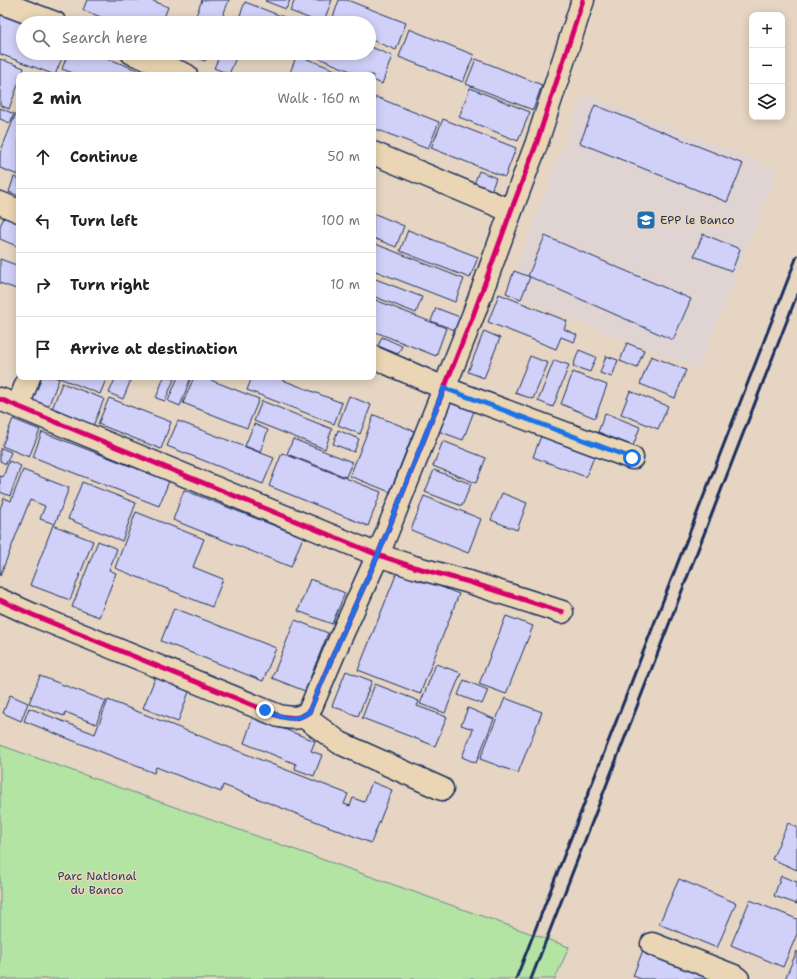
<!DOCTYPE html>
<html lang="en">
<head>
<meta charset="utf-8">
<style>
	body { margin:0; font-family:"Shantell Sans",sans-serif; background:#f2f2f2; color:#202124 }
	.controls { position:absolute; right:12px; top:12px; display:grid; overflow:hidden; border-radius:8px; box-shadow:0 2px 10px #0003 }
	.controls button { width:36px; height:36px; display:grid; place-items:center; padding:0; border:0; border-bottom:1px solid #e0e0e0; background:#fff; color:#202124; font:20px sans-serif }
	.stop { position:absolute; width:12px; height:12px; margin:-9px; border:3px solid #1a73e8; border-radius:50%; background:#fff }
	.stop.end { background:#1a73e8; border-color:#fff; box-shadow:0 1px 4px #0008 }
	.list { margin:0; padding:0; list-style:none }
	h2 { display:flex; justify-content:space-between; align-items:center; height:52px; margin:0; padding:0 16px; font-size:17px }
	h2 small { font-size:13px; font-weight:400; color:#757577 }
	.list li { display:grid; grid-template-columns:26px 1fr auto; gap:12px; align-items:center; box-sizing:border-box; height:64px; padding:0 16px; border-top:1px solid #e0e0e0 }
	.list b { display:block; font-size:15px; white-space:nowrap }
	.list em { font-size:13px; font-style:normal; color:#757577 }
	.icon { flex:none; width:22px; height:22px; fill:none; stroke:currentColor; stroke-width:2; stroke-linecap:round; stroke-linejoin:round }
	.map { position:relative; flex:none; width:797px; height:979px; overflow:hidden }
	.search { position:absolute; background:#fff; box-shadow:0 2px 10px #0003; left:16px; top:16px; width:360px; height:44px; display:flex; align-items:center; gap:10px; box-sizing:border-box; padding:0 14px; border-radius:22px; color:#757577; font-size:15px }
	.panel { position:absolute; background:#fff; box-shadow:0 2px 10px #0003; left:16px; top:72px; width:360px; height:308px; border-radius:8px }
	.map>svg:first-child { display:block }
	.built { fill:#dfd4d2 }
	.green { fill:#b3e4a4; stroke:#678a81 }
	.building { fill:#d0d0f8; stroke:#1b2f5e }
	.lines { fill:none; stroke-linecap:round; stroke-linejoin:round }
	.minor-casing { stroke:#1b2f5e; stroke-width:25 }
	.minor { stroke:#ead6b4; stroke-width:22 }
	.rail { stroke:#1b2f5e; stroke-width:3 }
	.cycleway-casing { stroke:#ead6b4; stroke-width:8 }
	.cycleway { stroke:#d6006c; stroke-width:5 }
	.route { stroke:#1a73e8; stroke-width:5 }
	.labels { text-anchor:middle; dominant-baseline:central; stroke-width:3; stroke-linejoin:round; paint-order:stroke }
	.poi-label { font-size:12px; fill:#1b2f5e; stroke:#ead6b4; text-anchor:start }
	.park-label { font-size:12px; fill:#2a4165; stroke:#ead6b4 }
</style>
</head>
<body>
<div class="map">
<svg width="797" height="979" viewBox="0 0 797 979">
	<rect width="100%" height="100%" fill="#e5d5c2"/>
	<filter id="ink" filterUnits="userSpaceOnUse"><feTurbulence type="fractalNoise" baseFrequency=".025" numOctaves="2"/><feDisplacementMap in="SourceGraphic" scale="8" xChannelSelector="R" yChannelSelector="G"/><feConvolveMatrix kernelMatrix="1 2 1 2 8 2 1 2 1" color-interpolation-filters="sRGB"/></filter>
	<g filter="url(#ink)">
		<path class="built" d="M 584,93 L 778,169 L 699,369 L 506,293 Z"/>
		<path class="green" d="M 0,745 L 569,947 L 555,979 L 0,979 Z"/>
		<g class="building">
			<path d="M 87,0 L 151,0 L 168,7 L 162,23 L 116,23 L 83,10 Z"/>
			<path d="M 202,0 L 229,0 L 220,23 L 193,23 Z"/>
			<path d="M 266,0 L 290,0 L 286,9 L 265,1 Z"/>
			<path d="M 295,0 L 332,0 L 323,23 L 321,23 L 290,11 Z"/>
			<path d="M 339,0 L 347,0 L 406,23 L 396,50 L 369,39 L 369,23 L 331,23 Z"/>
			<path d="M 245,2 L 299,23 L 237,23 Z"/>
			<path d="M 1,14 L 25,23 L 23,23 L 23,53 L 64,53 L 55,75 L 0,54 L 0,17 Z"/>
			<path d="M 409,29 L 474,55 L 463,82 L 399,57 Z"/>
			<path d="M 369,46 L 392,56 L 382,84 L 373,80 L 373,75 L 360,75 L 316,57 L 317,53 L 369,53 Z"/>
			<path d="M 68,53 L 94,53 L 137,70 L 135,75 L 78,75 L 62,69 Z"/>
			<path d="M 183,53 L 208,53 L 205,61 Z"/>
			<path d="M 221,53 L 238,53 L 229,74 L 214,68 Z"/>
			<path d="M 297,55 L 348,75 L 289,75 Z"/>
			<path d="M 0,59 L 24,68 L 22,75 L 19,75 L 19,82 L 9,109 L 0,105 Z"/>
			<path d="M 476,59 L 542,85 L 533,110 L 466,84 Z"/>
			<path d="M 470,88 L 530,112 L 518,141 L 459,117 Z"/>
			<path d="M 376,97 L 439,122 L 428,149 L 373,128 L 373,104 Z"/>
			<path d="M 595,105 L 743,164 L 727,202 L 580,143 Z"/>
			<path d="M 0,108 L 14,114 L 10,123 L 0,119 Z"/>
			<path d="M 16,113 L 19,114 L 19,171 L 18,175 L 0,168 L 0,153 Z"/>
			<path d="M 443,119 L 516,148 L 505,177 L 431,148 Z"/>
			<path d="M 479,171 L 496,178 L 491,191 L 474,184 Z"/>
			<path d="M 14,177 L 19,179 L 19,196 L 9,192 Z"/>
			<path d="M 6,213 L 19,218 L 19,247 L 0,239 L 0,226 Z"/>
			<path d="M 373,213 L 404,226 L 396,247 L 373,238 Z"/>
			<path d="M 408,230 L 478,257 L 470,278 L 400,251 Z"/>
			<path d="M 703,234 L 740,249 L 732,271 L 694,256 Z"/>
			<path d="M 545,236 L 691,299 L 673,340 L 528,276 Z"/>
			<path d="M 373,243 L 464,279 L 455,302 L 373,270 Z"/>
			<path d="M 0,259 L 19,266 L 19,290 L 0,283 Z"/>
			<path d="M 514,271 L 530,277 L 521,299 L 506,293 Z"/>
			<path d="M 373,278 L 422,297 L 416,313 L 373,296 Z"/>
			<path d="M 499,294 L 567,321 L 564,329 L 577,335 L 574,342 L 561,337 L 556,349 L 488,322 Z"/>
			<path d="M 373,299 L 446,328 L 436,356 L 373,331 Z"/>
			<path d="M 436,308 L 465,319 L 460,332 L 431,321 Z"/>
			<path d="M 484,331 L 500,338 L 484,378 L 468,372 Z"/>
			<path d="M 382,337 L 402,346 L 398,354 L 378,346 Z"/>
			<path d="M 627,343 L 644,350 L 637,368 L 620,361 Z"/>
			<path d="M 579,350 L 596,357 L 590,372 L 573,366 Z"/>
			<path d="M 530,356 L 548,363 L 533,399 L 515,393 Z"/>
			<path d="M 606,356 L 618,360 L 612,377 L 600,373 Z"/>
			<path d="M 651,356 L 686,370 L 675,398 L 640,384 Z"/>
			<path d="M 554,360 L 569,365 L 553,407 L 538,401 Z"/>
			<path d="M 573,372 L 607,385 L 595,418 L 561,404 Z"/>
			<path d="M 40,377 L 55,377 L 59,379 L 48,407 L 31,400 Z"/>
			<path d="M 57,377 L 107,377 L 100,394 Z"/>
			<path d="M 116,377 L 132,377 L 123,399 L 109,393 Z"/>
			<path d="M 164,377 L 175,377 L 165,401 L 156,398 Z"/>
			<path d="M 178,377 L 191,377 L 180,406 L 168,401 Z"/>
			<path d="M 194,377 L 203,377 L 259,399 L 247,428 L 183,403 Z"/>
			<path d="M 252,377 L 275,377 L 342,403 L 334,424 L 247,390 Z"/>
			<path d="M 62,383 L 104,399 L 93,426 L 52,409 Z"/>
			<path d="M 630,391 L 668,406 L 658,429 L 621,414 Z"/>
			<path d="M 349,396 L 371,405 L 360,434 L 338,425 Z"/>
			<path d="M 109,398 L 171,422 L 161,449 L 98,424 Z"/>
			<path d="M 262,401 L 332,429 L 325,449 L 254,421 Z"/>
			<path d="M 450,401 L 474,411 L 463,440 L 438,431 Z"/>
			<path d="M 605,413 L 640,427 L 633,446 L 598,432 Z"/>
			<path d="M 374,415 L 414,431 L 390,492 L 350,476 Z"/>
			<path d="M 13,419 L 40,430 L 29,457 L 2,446 Z"/>
			<path d="M 178,421 L 274,458 L 263,484 L 167,446 Z"/>
			<path d="M 254,424 L 268,430 L 260,452 L 245,446 Z"/>
			<path d="M 338,430 L 359,439 L 354,452 L 333,444 Z"/>
			<path d="M 543,431 L 596,452 L 586,477 L 533,457 Z"/>
			<path d="M 42,432 L 169,481 L 159,506 L 33,457 Z"/>
			<path d="M 293,439 L 352,462 L 346,477 L 287,454 Z"/>
			<path d="M 443,441 L 486,458 L 476,483 L 433,466 Z"/>
			<path d="M 1,448 L 11,452 L 6,464 L 0,461 L 0,451 Z"/>
			<path d="M 282,453 L 381,492 L 368,526 L 269,486 Z"/>
			<path d="M 9,461 L 21,466 L 10,496 L 0,492 L 0,476 L 3,477 Z"/>
			<path d="M 23,470 L 69,488 L 55,524 L 40,519 L 45,506 L 30,500 L 0,576 L 0,509 L 4,498 L 11,501 Z"/>
			<path d="M 434,470 L 471,484 L 462,506 L 425,492 Z"/>
			<path d="M 82,482 L 136,503 L 122,541 L 68,519 Z"/>
			<path d="M 184,490 L 303,537 L 291,567 L 173,520 Z"/>
			<path d="M 502,493 L 527,503 L 517,530 L 491,520 Z"/>
			<path d="M 424,496 L 481,519 L 468,553 L 411,530 Z"/>
			<path d="M 136,512 L 204,539 L 193,567 L 223,579 L 212,607 L 115,568 Z"/>
			<path d="M 53,525 L 93,541 L 70,600 L 30,585 Z"/>
			<path d="M 98,541 L 117,549 L 109,570 L 116,573 L 99,617 L 72,607 Z"/>
			<path d="M 398,570 L 459,594 L 420,694 L 358,670 Z"/>
			<path d="M 310,579 L 345,593 L 332,624 L 298,611 Z"/>
			<path d="M 174,608 L 276,648 L 263,681 L 161,641 Z"/>
			<path d="M 506,616 L 533,626 L 506,694 L 479,684 Z"/>
			<path d="M 295,620 L 328,633 L 305,691 L 272,678 Z"/>
			<path d="M 436,664 L 461,673 L 445,713 L 420,704 Z"/>
			<path d="M 346,671 L 372,681 L 358,716 L 332,706 Z"/>
			<path d="M 40,676 L 106,701 L 96,724 L 65,712 L 64,716 L 29,703 Z"/>
			<path d="M 156,676 L 190,689 L 178,722 L 143,708 Z"/>
			<path d="M 464,680 L 488,690 L 482,704 L 458,695 Z"/>
			<path d="M 375,684 L 419,701 L 417,706 L 447,717 L 435,746 L 362,718 Z"/>
			<path d="M 10,695 L 28,703 L 21,721 L 3,713 Z"/>
			<path d="M 505,698 L 542,712 L 518,773 L 480,759 Z"/>
			<path d="M 108,700 L 348,794 L 344,804 L 350,806 L 353,798 L 364,802 L 372,782 L 392,790 L 371,843 L 223,785 L 221,792 L 156,767 L 154,773 L 24,721 L 29,708 L 95,734 Z"/>
			<path d="M 468,708 L 494,719 L 476,763 L 462,757 L 473,729 L 461,725 Z"/>
			<path d="M 253,717 L 315,741 L 311,751 L 322,755 L 314,776 L 295,769 L 296,764 L 244,743 Z"/>
			<path d="M 788,823 L 797,827 L 797,870 L 772,859 Z"/>
			<path d="M 781,876 L 797,882 L 797,904 L 774,896 Z"/>
			<path d="M 679,879 L 736,903 L 717,948 L 659,924 Z"/>
			<path d="M 750,900 L 797,919 L 797,934 L 783,967 L 731,945 Z"/>
			<path d="M 643,950 L 729,979 L 641,979 L 633,976 Z"/>
			<path d="M 797,951 L 797,979 L 785,979 Z"/>
		</g>
		<g class="lines">
			<g class="minor-casing">
				<g id="minor">
					<path d="M 0,2 L 55,23"/>
					<path d="M 132,53 L 186,75"/>
					<path d="M 373,153 L 511,211"/>
					<path d="M 0,203 L 19,211"/>
					<path d="M 373,357 L 444,388 L 632,458"/>
					<path d="M 0,399 L 378,555 L 414,567 L 469,582 L 562,612"/>
					<path d="M 18,406 L 29,377"/>
					<path d="M 0,600 L 33,615 L 279,716 C 292,718 298,720 309,712 L 340,639 L 378,555 L 474,313 L 511,211 L 536,145 L 583,0"/>
					<path d="M 303,716 L 340,743 L 442,789"/>
					<path d="M 652,944 L 734,976 L 738,979"/>
				</g>
			</g>
			<use href="#minor" class="minor"/>
			<g class="rail">
				<path d="M 516,979 L 797,256"/>
				<path d="M 531,979 L 797,295"/>
			</g>
			<g class="cycleway-casing">
				<g id="cycleway">
					<path d="M 0,399 L 378,555 L 414,567 L 469,582 L 562,612"/>
					<path d="M 0,600 L 33,615 L 279,716 C 292,718 298,720 309,712 L 340,639 L 378,555 L 474,313 L 511,211 L 536,145 L 583,0"/>
				</g>
			</g>
			<use href="#cycleway" class="cycleway"/>
		</g>
	</g>
	<g class="lines" filter="url(#ink)">
		<path class="route" d="M 265,710 C 282,718 293,723 309,712 L 340,639 L 378,555 L 444,388 L 632,458"/>
	</g>
	<defs>
		<g id="school-square" transform="scale(1)"><rect x="-9" y="-9" width="18" height="18" rx="4" fill="#1f6fb2" stroke="#ead6b4"/><path d="M0-5L7-2L0 1L-7-2ZM-4 1L0 2.5L4 1V4Q0 6-4 4Z" fill="#fff"/></g>
	</defs>
	<g fill-rule="evenodd">
		<use href="#school-square" x="646" y="220"/>
	</g>
	<g class="labels">
		<g class="poi-label">
			<text x="660" y="220">EPP le Banco</text>
		</g>
		<g class="park-label">
			<text x="97" y="876">Parc National<tspan x="97" dy="14">du Banco</tspan></text>
		</g>
	</g>
</svg>
<div class="controls">
<button>+</button>
<button>−</button>
<button><svg class="icon" aria-label="layers" viewBox="0 0 24 24"><path d="M12 4l9 5-9 5-9-5zM3 14l9 5 9-5"/></svg></button>
</div>
<div class="stop" style="left:632px;top:458px"></div>
<div class="stop end" style="left:265px;top:710px"></div>
<div class="search"><svg class="icon" aria-label="search" viewBox="0 0 24 24"><circle cx="10" cy="10" r="6"/><path d="M15 15l6 6"/></svg>Search here</div>
<section class="panel">
<h2>2 min<small>Walk · 160 m</small></h2>
<ul class="list">
<li><svg class="icon" aria-label="ahead" viewBox="0 0 24 24"><path d="M12 20V5M6 11l6-6 6 6"/></svg><div><b>Continue</b></div><em>50 m</em></li>
<li><svg class="icon" aria-label="left" viewBox="0 0 24 24"><path d="M17 20v-9H6M10 6l-5 5 5 5"/></svg><div><b>Turn left</b></div><em>100 m</em></li>
<li><svg class="icon" aria-label="right" viewBox="0 0 24 24"><path d="M7 20v-9h11M14 6l5 5-5 5"/></svg><div><b>Turn right</b></div><em>10 m</em></li>
<li><svg class="icon" aria-label="arrive" viewBox="0 0 24 24"><path d="M6 21V4h12l-3 4 3 4H6"/></svg><div><b>Arrive at destination</b></div></li>
</ul>
</section>
</div>
</body>
</html>
